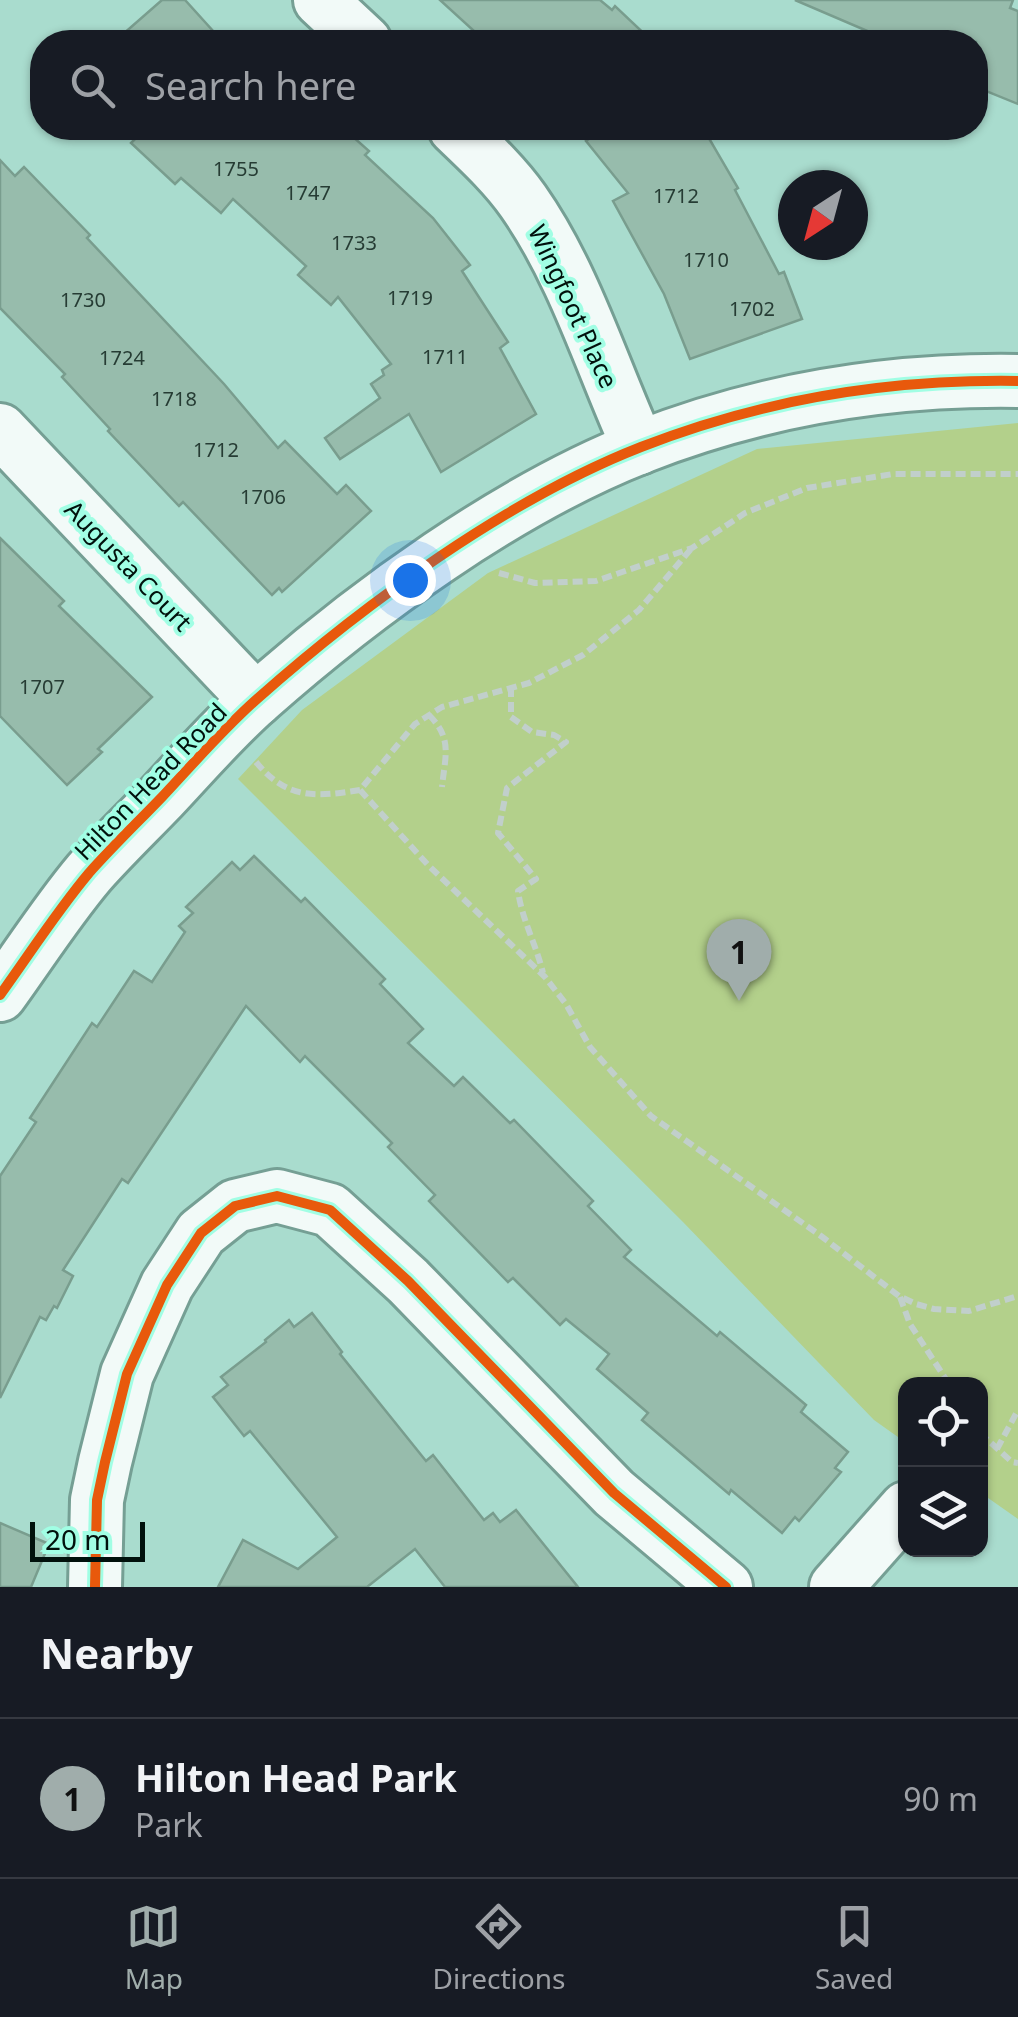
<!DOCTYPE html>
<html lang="en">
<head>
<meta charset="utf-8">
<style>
	body { margin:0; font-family:"Noto Sans",sans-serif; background:#242831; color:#f1f3f6 }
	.controls { position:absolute; right:30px; bottom:30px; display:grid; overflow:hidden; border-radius:20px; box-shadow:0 2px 8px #0004 }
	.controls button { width:90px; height:90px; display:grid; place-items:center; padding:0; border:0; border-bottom:2px solid #363941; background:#171b24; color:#f1f3f6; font:50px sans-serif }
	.compass { position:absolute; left:778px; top:170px; width:90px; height:90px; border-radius:50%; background:#171b24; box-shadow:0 2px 8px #0004; rotate:216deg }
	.scale { position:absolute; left:30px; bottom:25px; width:115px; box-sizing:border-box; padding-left:10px; border:5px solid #01110c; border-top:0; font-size:28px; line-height:35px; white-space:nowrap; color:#01110c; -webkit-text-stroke:8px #a1fee4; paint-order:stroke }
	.you { position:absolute; left:410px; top:580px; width:35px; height:35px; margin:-25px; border:8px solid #fff; border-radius:50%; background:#1a73e8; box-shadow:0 0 0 15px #1a73e833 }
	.badge { display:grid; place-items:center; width:65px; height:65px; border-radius:50%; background:#a0adab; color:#111; font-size:32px; font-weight:700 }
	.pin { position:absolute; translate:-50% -82px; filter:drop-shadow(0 2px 5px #0008) }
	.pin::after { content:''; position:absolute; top:52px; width:35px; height:30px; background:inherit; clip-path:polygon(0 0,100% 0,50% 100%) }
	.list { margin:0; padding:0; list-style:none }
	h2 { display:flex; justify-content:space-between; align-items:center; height:130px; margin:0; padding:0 40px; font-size:42px }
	h2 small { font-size:32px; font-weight:400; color:#9ea1a6 }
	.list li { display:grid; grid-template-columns:65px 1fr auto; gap:30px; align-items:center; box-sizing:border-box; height:160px; padding:0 40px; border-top:2px solid #363941 }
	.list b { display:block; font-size:38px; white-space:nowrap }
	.list p { margin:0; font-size:32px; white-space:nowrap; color:#9ea1a6 }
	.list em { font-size:32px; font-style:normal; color:#9ea1a6 }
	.icon { flex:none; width:55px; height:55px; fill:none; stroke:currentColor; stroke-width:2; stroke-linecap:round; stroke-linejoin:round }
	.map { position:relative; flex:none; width:1018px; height:1587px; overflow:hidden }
	.search { position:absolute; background:#171b24; box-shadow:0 2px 8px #0004; left:30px; right:30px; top:30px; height:110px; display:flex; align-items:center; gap:25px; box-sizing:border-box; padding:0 35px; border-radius:40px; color:#9ea1a6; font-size:38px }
	.sheet { height:290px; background:#171b24 }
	nav { display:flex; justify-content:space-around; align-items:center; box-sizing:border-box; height:140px; border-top:2px solid #363941; background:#171b24; font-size:28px; color:#9ea1a6 }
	nav a { display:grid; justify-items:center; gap:5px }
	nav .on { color:#a0adab }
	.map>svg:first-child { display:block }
	.green { fill:#b3d08b }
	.building { fill:#97bcac; stroke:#799d8e; stroke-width:2.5 }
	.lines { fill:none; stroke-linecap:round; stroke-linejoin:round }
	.minor-casing { stroke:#759f94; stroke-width:58 }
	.path { stroke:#c1cfcb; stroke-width:6; stroke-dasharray:10 5; stroke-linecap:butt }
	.minor { stroke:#f2faf8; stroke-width:52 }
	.cycleway-casing { stroke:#a1fee4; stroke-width:16 }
	.cycleway { stroke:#e8590c; stroke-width:10 }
	.labels { text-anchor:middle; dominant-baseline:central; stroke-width:8; stroke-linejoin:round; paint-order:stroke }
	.number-label { font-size:20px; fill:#263c34 }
	.street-label { font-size:25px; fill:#01110c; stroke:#a1fee4 }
</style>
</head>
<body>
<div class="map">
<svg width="1018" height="1587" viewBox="0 0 1018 1587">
	<rect width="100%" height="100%" fill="#a9dcce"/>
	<path class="green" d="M 1018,423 L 1018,1519 L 981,1493 L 980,1384 L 906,1384 L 905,1442 L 874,1420 L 683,1222 L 238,779 L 302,710 L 488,573 L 757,449 Z"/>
	<g class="building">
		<path d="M 162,0 L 185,0 L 223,42 L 114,42 Z"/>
		<path d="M 440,0 L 600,0 L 612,10 L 615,6 L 653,42 L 486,42 Z"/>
		<path d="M 795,0 L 1013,0 L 1010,8 L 1018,11 L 1018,104 L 976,87 L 976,42 L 869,42 L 872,33 Z"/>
		<path d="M 146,128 L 343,128 L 369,151 L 365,155 L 433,218 L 470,265 L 462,271 L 508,342 L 500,348 L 536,414 L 441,472 L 409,414 L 340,459 L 325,438 L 380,398 L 371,384 L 384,375 L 382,370 L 391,364 L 338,297 L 331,305 L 298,275 L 306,266 L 233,199 L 221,213 L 181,178 L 175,184 L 131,143 Z"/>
		<path d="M 604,128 L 703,128 L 738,188 L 735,190 L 779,274 L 784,272 L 802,319 L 690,359 L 664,294 L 613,201 L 628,193 L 586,141 Z"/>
		<path d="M 0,160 L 15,176 L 24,167 L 90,235 L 87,238 L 224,384 L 278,448 L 285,441 L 337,494 L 346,485 L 371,511 L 282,592 L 279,588 L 272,595 L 183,502 L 179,506 L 108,431 L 110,429 L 62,377 L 65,374 L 0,308 Z"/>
		<path d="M 0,538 L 64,601 L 59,606 L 152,697 L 98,749 L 102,752 L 67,785 L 0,716 Z"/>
		<path d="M 254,856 L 301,902 L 305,898 L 385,979 L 380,984 L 423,1029 L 408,1043 L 454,1086 L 463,1077 L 510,1123 L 514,1120 L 593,1201 L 588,1206 L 631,1250 L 624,1257 L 717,1336 L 720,1332 L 806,1405 L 801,1412 L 848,1452 L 835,1468 L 841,1472 L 799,1521 L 795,1517 L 782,1533 L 731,1490 L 729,1494 L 642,1420 L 648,1413 L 597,1369 L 609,1354 L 566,1319 L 560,1325 L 513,1278 L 508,1282 L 429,1201 L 435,1195 L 388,1147 L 392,1143 L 305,1056 L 300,1062 L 246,1006 L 128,1183 L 122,1179 L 63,1270 L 73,1276 L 57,1308 L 54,1306 L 46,1320 L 40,1317 L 0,1398 L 0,1176 L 36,1122 L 30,1118 L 92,1023 L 97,1027 L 134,971 L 152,982 L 185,932 L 179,926 L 193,913 L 186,907 L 232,862 L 240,870 Z"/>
		<path d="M 312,1313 L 342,1352 L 340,1354 L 426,1461 L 433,1455 L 484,1520 L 493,1513 L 500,1522 L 516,1510 L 578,1587 L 445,1587 L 415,1549 L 367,1587 L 218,1587 L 243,1540 L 298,1569 L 337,1537 L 250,1431 L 244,1436 L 213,1397 L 228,1385 L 221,1377 L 266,1342 L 265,1340 L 289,1320 L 294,1327 Z"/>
		<path d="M 0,1523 L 49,1544 L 31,1587 L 0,1587 Z"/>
	</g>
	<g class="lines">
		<g class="minor-casing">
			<g id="minor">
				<path d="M 320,0 L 365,42"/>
				<path d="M 455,128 C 479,151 504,174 523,201 C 575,275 602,367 639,448"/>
				<path d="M 0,430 L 256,700"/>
				<path d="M 0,995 C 29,955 57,911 89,873 C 112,847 138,822 162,797 C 193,764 223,729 257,699 C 364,604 508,499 641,447 C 761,400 889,379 1018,381"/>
				<path d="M 95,1587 L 97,1500 L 105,1462 L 127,1374 L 167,1285 L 201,1233 L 235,1206 L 277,1196 L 330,1210 L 408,1281 L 614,1493 L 726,1587"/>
				<path d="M 836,1587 L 906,1508"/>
			</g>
		</g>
		<g class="path">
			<path d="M 499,573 L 535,583 L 596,581 L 692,548 L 745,513 L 807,488 L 893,474 L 1018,474"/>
			<path d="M 511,687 L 511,717 L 532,732 L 554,735 L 566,742 L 507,788 L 498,833 L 536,879 L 518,891 C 522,920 536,944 543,973"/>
			<path d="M 429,715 C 453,739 445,756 442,787"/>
			<path d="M 256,762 C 287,800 316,797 360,790 L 415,724 L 442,707 L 529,683 L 583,655 L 639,610 L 691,549"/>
			<path d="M 360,790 L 428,865 L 545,977 L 566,1004 L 590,1047 L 651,1116 L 821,1236 L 899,1296 L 916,1304 L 934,1309 L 969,1311 L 1018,1296"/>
			<path d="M 900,1297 L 910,1324 L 949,1384"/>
			<path d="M 980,1433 L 1012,1462 L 1018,1463"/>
			<path d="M 997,1449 L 1018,1410"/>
		</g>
		<use href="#minor" class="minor"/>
		<g class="cycleway-casing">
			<g id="cycleway">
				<path d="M 0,995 C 29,955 57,911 89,873 C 112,847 138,822 162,797 C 193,764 223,729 257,699 C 364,604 508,499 641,447 C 761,400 889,379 1018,381"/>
				<path d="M 95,1587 L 97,1500 L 105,1462 L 127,1374 L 167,1285 L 201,1233 L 235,1206 L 277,1196 L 330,1210 L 408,1281 L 614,1493 L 726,1587"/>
			</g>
		</g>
		<use href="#cycleway" class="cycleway"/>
	</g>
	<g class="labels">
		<g class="number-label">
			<text x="236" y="168">1755</text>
			<text x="308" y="192">1747</text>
			<text x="676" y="195">1712</text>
			<text x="354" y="242">1733</text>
			<text x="706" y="259">1710</text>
			<text x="410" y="297">1719</text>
			<text x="83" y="299">1730</text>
			<text x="752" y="308">1702</text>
			<text x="445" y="356">1711</text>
			<text x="122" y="357">1724</text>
			<text x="174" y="398">1718</text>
			<text x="216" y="449">1712</text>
			<text x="263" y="496">1706</text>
			<text x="42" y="686">1707</text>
		</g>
		<g class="street-label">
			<text transform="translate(574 306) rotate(65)">Wingfoot Place</text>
			<text transform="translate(129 565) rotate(46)">Augusta Court</text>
			<text transform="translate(150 781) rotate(-46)">Hilton Head Road</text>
		</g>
	</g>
</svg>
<div class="controls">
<button><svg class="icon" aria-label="locate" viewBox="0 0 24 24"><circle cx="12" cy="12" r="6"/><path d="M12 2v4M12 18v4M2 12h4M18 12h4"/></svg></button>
<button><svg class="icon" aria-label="layers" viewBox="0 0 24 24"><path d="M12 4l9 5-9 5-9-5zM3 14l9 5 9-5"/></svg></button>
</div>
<svg class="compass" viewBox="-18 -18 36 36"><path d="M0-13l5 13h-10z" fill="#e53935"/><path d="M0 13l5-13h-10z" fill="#9ea1a6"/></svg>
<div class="scale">20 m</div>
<div class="you"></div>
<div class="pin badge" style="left:739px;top:1001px">1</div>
<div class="search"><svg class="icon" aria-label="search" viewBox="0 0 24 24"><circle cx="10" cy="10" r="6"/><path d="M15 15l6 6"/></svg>Search here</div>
</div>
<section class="sheet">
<h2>Nearby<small></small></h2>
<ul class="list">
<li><span class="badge">1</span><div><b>Hilton Head Park</b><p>Park</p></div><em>90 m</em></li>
</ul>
</section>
<nav>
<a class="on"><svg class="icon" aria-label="map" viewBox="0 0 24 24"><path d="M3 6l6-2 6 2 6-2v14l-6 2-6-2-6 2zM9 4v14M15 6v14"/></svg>Map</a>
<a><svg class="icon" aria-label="directions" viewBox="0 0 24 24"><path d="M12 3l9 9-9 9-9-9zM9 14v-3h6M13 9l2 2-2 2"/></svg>Directions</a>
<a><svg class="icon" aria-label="saved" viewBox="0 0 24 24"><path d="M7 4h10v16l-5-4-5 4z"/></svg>Saved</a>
</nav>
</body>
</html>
